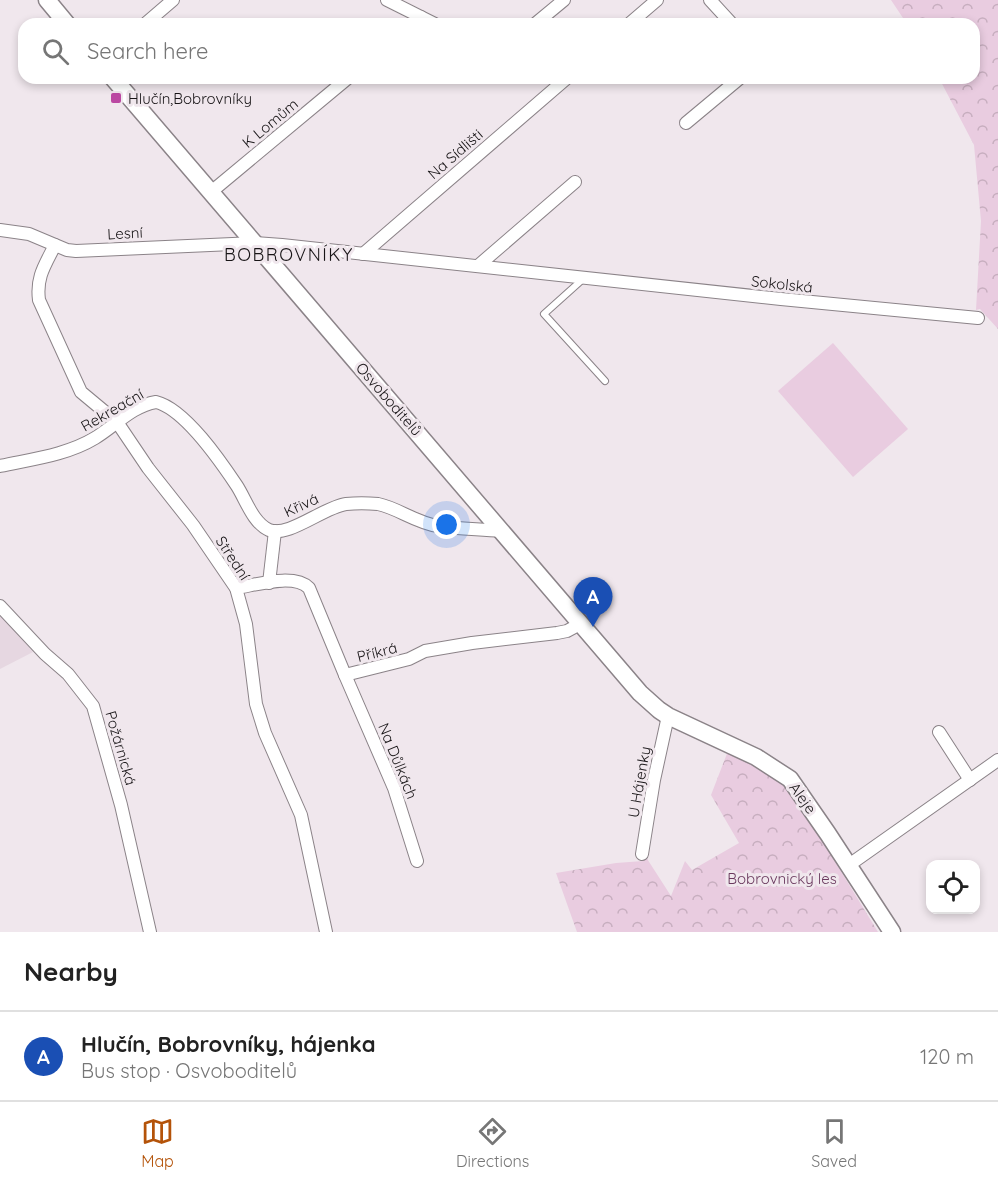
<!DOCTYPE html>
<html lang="en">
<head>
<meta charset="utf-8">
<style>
	body { margin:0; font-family:Quicksand,sans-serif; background:#f6f6f6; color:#222 }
	.controls { position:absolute; right:18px; bottom:18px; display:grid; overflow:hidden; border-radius:12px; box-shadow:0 3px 9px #0003 }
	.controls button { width:54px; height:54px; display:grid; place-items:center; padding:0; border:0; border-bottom:2px solid #e0e0e0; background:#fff; color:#222; font:30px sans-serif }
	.you { position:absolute; left:447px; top:525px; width:21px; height:21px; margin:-15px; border:4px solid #fff; border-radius:50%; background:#1a73e8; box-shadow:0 0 0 9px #1a73e833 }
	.badge { display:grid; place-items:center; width:39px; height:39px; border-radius:50%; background:#b45309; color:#fff; font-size:20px; font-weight:700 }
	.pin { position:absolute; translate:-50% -50px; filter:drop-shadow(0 2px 3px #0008) }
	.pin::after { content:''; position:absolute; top:32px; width:21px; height:18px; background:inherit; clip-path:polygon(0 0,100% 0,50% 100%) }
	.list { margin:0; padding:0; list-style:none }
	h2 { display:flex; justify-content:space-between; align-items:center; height:78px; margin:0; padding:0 24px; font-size:26px }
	h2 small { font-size:20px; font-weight:400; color:#767676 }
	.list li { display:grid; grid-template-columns:39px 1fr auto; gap:18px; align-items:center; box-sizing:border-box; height:90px; padding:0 24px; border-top:2px solid #e0e0e0 }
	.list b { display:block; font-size:22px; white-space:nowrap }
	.list p { margin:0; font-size:20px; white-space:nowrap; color:#767676 }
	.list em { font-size:20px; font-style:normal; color:#767676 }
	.icon { flex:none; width:33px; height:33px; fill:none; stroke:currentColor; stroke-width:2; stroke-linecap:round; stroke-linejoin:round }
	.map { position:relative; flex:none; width:998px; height:932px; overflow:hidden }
	.search { position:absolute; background:#fff; box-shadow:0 3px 9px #0003; left:18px; right:18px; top:18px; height:66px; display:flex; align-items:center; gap:15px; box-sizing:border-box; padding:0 21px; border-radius:18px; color:#767676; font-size:22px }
	.sheet { height:168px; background:#fff }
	nav { display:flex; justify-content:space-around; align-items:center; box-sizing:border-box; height:84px; border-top:2px solid #e0e0e0; background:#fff; font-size:16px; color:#767676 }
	nav a { display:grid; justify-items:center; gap:3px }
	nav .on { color:#b45309 }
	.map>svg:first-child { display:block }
	.built { fill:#e6d7e1 }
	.green { fill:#e9cce0 }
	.forest { fill:url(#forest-crowns) }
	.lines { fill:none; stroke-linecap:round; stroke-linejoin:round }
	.lane-casing { stroke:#8b8388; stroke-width:8 }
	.street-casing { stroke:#8b8388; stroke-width:14 }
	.secondary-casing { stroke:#8b8388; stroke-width:19 }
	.lane { stroke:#fff; stroke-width:6 }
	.street { stroke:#fff; stroke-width:12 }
	.secondary { stroke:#fff; stroke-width:16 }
	.poi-dot { fill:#bb48a2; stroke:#f0e7ed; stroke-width:2 }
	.labels { text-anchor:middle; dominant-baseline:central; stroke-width:6; stroke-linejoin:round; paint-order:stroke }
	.poi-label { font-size:15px; fill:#181517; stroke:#f0e7ed; text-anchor:start }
	.street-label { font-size:15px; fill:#181517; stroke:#f0e7ed }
	.park-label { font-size:15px; fill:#6a395e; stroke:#f0e7ed }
	.quarter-label { font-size:18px; letter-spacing:1.5px; fill:#181517; stroke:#f0e7ed }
</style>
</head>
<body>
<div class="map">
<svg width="998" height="932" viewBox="0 0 998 932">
	<defs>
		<pattern id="forest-crowns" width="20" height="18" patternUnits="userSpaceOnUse" patternTransform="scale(1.5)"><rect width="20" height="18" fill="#e9cce0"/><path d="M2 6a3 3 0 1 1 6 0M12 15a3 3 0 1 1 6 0" fill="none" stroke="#c7aebf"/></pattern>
	</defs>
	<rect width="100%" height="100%" fill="#f0e7ed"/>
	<path class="built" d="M 0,614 L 33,652 L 0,669 Z"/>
	<path class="green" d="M 833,343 L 908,429 L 853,477 L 778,391 Z"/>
	<g class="forest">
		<path d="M 891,0 L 998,0 L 998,329 L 980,309 L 976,310 L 981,221 L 974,145 L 939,78 L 974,78 L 974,24 L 907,24 Z"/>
		<path d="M 728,751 L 782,782 L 820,837 L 878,932 L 577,932 L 556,873 L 616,863 L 643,861 L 644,854 L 671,896 L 685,861 L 692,870 L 739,843 L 711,795 Z"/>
	</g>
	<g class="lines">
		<g class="lane-casing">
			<path id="lane" d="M 583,279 L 544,314 L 605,381"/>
		</g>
		<g class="street-casing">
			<g id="street">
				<path d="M 387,0 L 421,17"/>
				<path d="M 710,0 L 732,24"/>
				<path d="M 145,24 L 173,0"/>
				<path d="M 412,24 L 421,17 L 435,24"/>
				<path d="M 535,24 L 564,0"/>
				<path d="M 629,24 L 657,0"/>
				<path d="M 686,123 L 740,78"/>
				<path d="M 211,192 L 348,78"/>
				<path d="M 0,230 L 29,234 L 67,250 L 76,251 L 255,243 L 282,245 L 781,299 L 978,318"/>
				<path d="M 55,245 C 45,265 36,277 39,300 L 81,392 L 117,422 L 148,468 L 193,525 L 236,588 L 246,624 L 256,704 L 265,733 L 301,815 L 326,932"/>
				<path d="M 363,254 L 567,78"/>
				<path d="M 479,265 L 575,182"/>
				<path d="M 0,466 C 32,459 67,455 95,438 C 115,426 132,406 156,402 C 185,409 221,462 237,486 C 246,500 253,523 269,530 C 288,538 324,507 346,504 C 355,503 368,503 378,504 C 398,508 416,523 438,526 C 459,529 480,529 501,531"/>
				<path d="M 269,583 L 275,531"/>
				<path d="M 236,588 C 256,585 294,573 309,588 L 345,675 L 409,659 L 425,651 L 472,643 L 557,633 L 567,631 L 580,624"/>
				<path d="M 0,606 L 45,654 L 68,674 L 93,706 L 121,805 L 150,932"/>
				<path d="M 345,675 L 394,788 L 417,861"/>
				<path d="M 939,732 L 970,780"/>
				<path d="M 642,854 L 654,780 L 668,716"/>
				<path d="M 849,865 L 998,760"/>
			</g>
		</g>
		<g class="secondary-casing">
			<g id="secondary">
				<path d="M 47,0 L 67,24"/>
				<path d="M 113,78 L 640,693 L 659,710 L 668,716 L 756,757 L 790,779 L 828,834 L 892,932"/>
			</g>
		</g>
		<use href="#lane" class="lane"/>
		<use href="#street" class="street"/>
		<use href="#secondary" class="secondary"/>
	</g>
	<rect class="poi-dot" x="110" y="92" width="12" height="12" rx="3"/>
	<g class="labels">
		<g class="poi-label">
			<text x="128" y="98">Hlučín,Bobrovníky</text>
		</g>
		<g class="street-label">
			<text transform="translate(270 123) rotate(-40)">K Lomům</text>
			<text transform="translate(455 154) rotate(-41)">Na Sídlišti</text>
			<text transform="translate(125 233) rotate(-3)">Lesní</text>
			<text transform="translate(782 284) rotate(6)">Sokolská</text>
			<text transform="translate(389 399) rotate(49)">Osvoboditelů</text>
			<text transform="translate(112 410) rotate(-30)">Rekreační</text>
			<text transform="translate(301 505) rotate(-25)">Křivá</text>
			<text transform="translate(233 558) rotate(57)">Střední</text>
			<text transform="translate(377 652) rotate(-14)">Příkrá</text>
			<text transform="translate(121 748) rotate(74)">Požárnická</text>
			<text transform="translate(398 761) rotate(68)">Na Důlkách</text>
			<text transform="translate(639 782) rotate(-80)">U Hájenky</text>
			<text transform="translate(803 798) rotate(54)">Aleje</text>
		</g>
		<g class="park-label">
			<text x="782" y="878">Bobrovnický les</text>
		</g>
		<g class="quarter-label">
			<text x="289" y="254">BOBROVNÍKY</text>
		</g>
	</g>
</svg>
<div class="controls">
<button><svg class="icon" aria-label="locate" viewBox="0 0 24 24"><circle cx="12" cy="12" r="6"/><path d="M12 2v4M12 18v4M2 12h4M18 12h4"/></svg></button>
</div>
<div class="you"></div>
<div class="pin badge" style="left:593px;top:627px;background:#1a4fb4">A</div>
<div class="search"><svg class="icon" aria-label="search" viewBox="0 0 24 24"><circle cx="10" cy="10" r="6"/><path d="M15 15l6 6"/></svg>Search here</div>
</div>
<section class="sheet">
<h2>Nearby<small></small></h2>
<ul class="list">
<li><span class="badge" style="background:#1a4fb4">A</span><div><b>Hlučín, Bobrovníky, hájenka</b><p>Bus stop · Osvoboditelů</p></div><em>120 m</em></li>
</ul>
</section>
<nav>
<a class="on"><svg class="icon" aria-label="map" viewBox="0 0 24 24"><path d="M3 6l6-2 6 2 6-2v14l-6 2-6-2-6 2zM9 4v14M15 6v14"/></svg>Map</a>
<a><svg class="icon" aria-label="directions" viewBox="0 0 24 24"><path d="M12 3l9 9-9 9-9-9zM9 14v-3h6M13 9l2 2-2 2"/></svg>Directions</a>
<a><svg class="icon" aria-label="saved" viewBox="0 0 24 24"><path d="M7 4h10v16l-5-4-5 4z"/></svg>Saved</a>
</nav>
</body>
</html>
